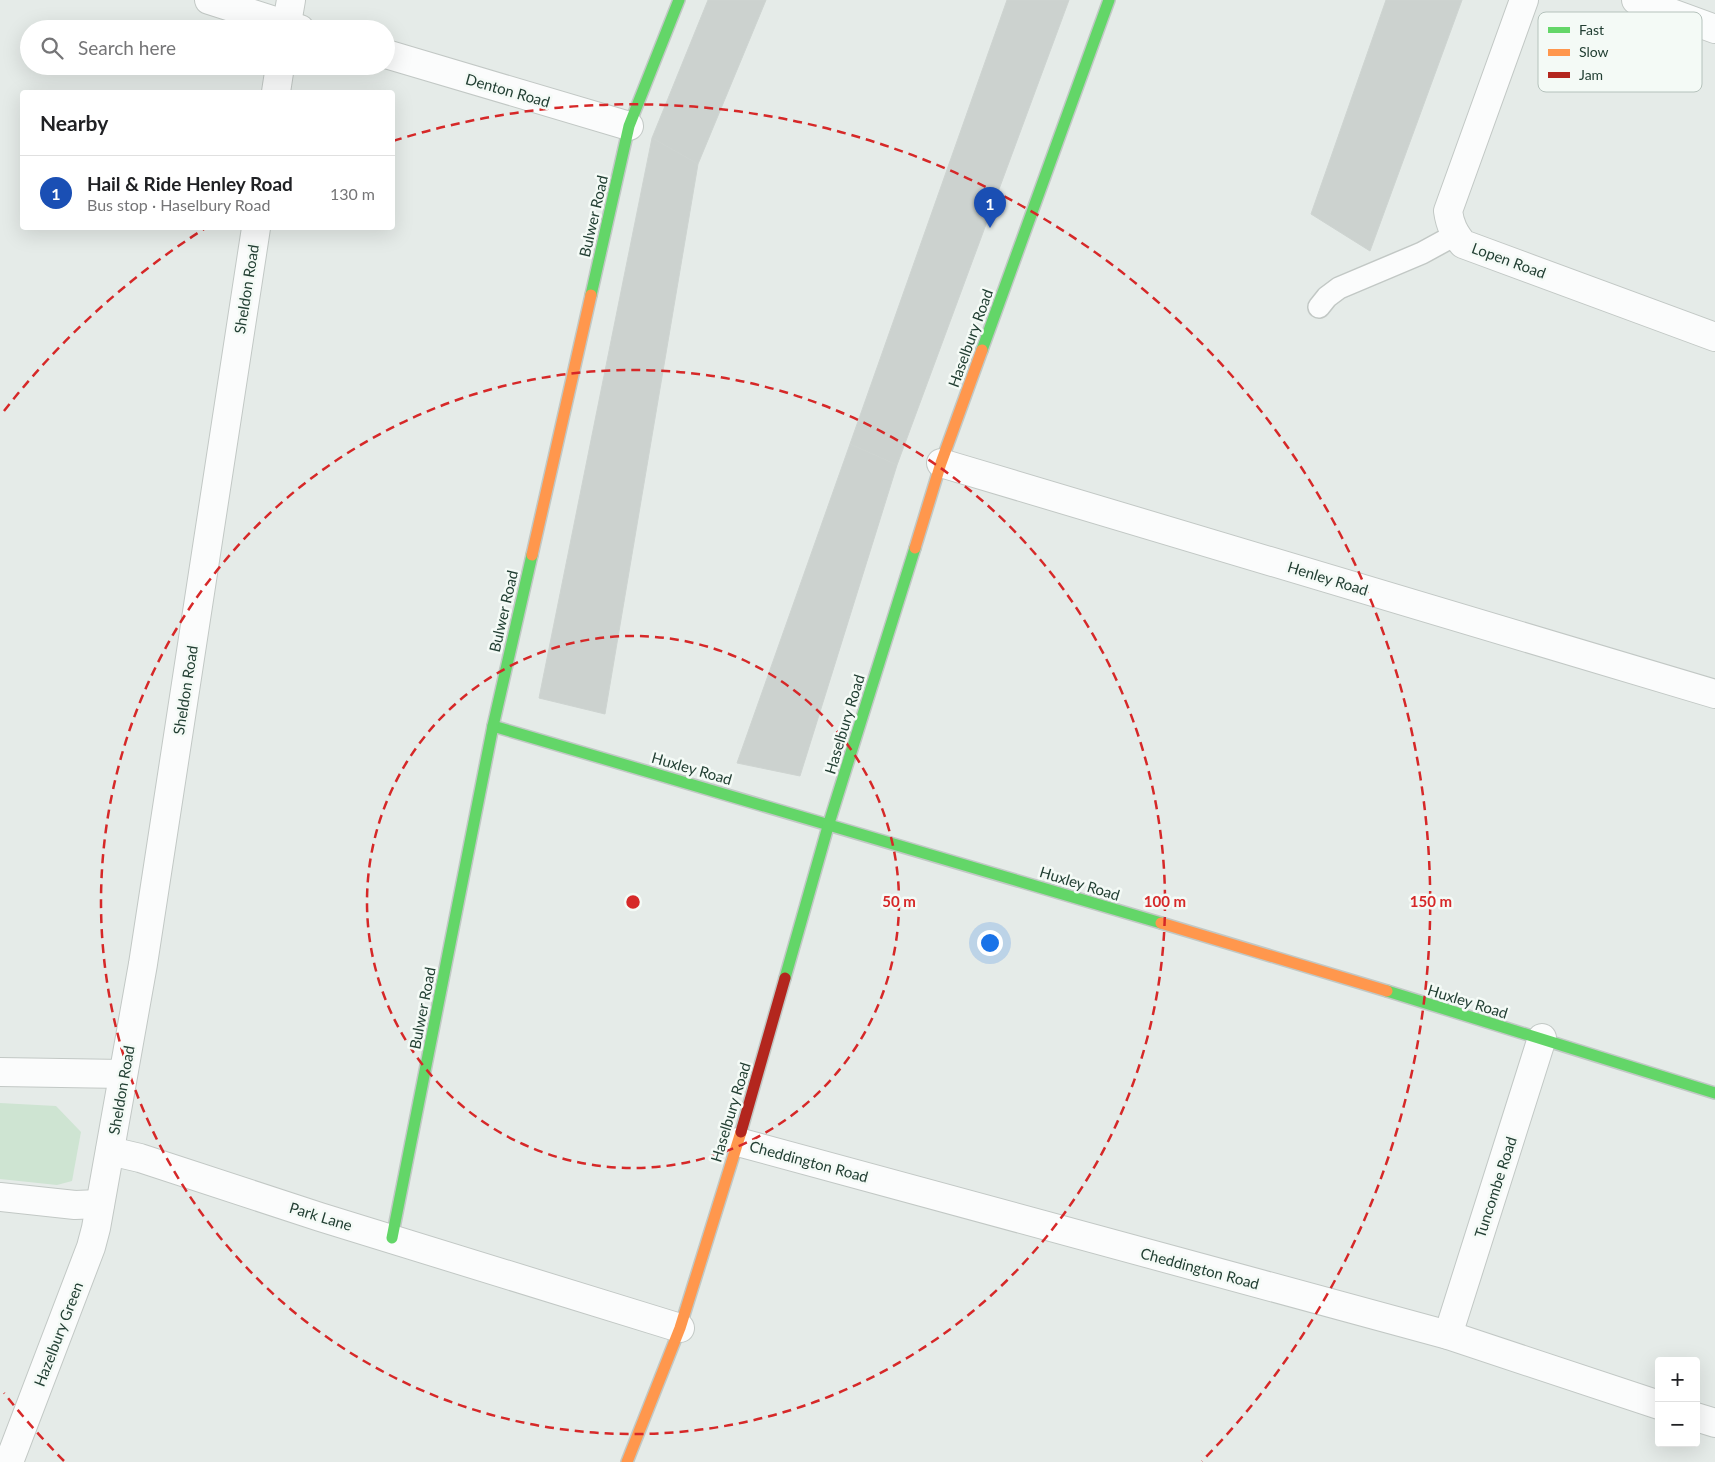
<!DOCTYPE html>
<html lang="en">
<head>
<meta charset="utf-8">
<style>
	body { margin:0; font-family:Lato,sans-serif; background:#f6f6f6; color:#202124 }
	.controls { position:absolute; right:15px; bottom:15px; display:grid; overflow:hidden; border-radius:5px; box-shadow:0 5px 20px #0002 }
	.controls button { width:45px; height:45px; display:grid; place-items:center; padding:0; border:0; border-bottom:1px solid #e0e0e0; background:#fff; color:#202124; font:25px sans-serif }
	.you { position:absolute; left:989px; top:942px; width:18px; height:18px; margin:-12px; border:4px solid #fff; border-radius:50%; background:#1a73e8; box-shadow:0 0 0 8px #1a73e833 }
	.badge { display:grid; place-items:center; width:32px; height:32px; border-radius:50%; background:#667b72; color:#fff; font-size:16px; font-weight:700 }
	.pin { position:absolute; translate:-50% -41px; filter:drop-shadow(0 1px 2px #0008) }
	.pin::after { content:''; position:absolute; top:26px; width:18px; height:15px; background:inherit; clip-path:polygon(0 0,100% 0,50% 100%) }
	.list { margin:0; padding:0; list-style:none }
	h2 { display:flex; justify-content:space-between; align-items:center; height:65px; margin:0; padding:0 20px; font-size:21px }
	h2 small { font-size:16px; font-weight:400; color:#757577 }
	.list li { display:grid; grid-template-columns:32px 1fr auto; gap:15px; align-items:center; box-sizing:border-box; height:75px; padding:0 20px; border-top:1px solid #e0e0e0 }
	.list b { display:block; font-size:19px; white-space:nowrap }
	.list p { margin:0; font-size:16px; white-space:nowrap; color:#757577 }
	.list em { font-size:16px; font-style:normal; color:#757577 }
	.icon { flex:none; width:28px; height:28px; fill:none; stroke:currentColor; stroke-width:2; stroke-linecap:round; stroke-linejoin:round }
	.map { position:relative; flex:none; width:1715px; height:1462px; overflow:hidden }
	.search { position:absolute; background:#fff; box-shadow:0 5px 20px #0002; left:20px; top:20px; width:375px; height:55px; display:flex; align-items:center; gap:12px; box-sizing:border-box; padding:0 18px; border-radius:28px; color:#757577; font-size:19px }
	.panel { position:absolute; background:#fff; box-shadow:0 5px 20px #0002; left:20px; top:90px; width:375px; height:140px; border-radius:5px }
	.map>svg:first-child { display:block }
	.green { fill:#cee4d2 }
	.building { fill:#ccd2cf; stroke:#ced4d1 }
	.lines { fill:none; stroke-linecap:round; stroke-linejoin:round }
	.lane-casing { stroke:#c2c8c5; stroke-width:24 }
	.street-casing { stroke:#c2c8c5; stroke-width:30 }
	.fast-casing { stroke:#c1c8c5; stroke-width:14 }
	.slow-casing { stroke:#c1c8c5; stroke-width:14 }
	.jam-casing { stroke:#c1c8c5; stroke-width:14 }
	.lane { stroke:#fbfcfc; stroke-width:21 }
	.street { stroke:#fbfcfc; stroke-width:28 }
	.fast { stroke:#63d668; stroke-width:11 }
	.slow { stroke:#ff974d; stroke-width:11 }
	.jam { stroke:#b3261e; stroke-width:11 }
	.ring { fill:none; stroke:#d62828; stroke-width:2.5; stroke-dasharray:9 6 }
	.labels { text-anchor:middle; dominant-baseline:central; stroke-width:5; stroke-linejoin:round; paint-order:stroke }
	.street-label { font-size:15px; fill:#223f33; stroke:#f4faf6 }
	.key { fill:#f4faf6; stroke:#b5c2bc; stroke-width:1 }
	.key-label { font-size:14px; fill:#223f33 }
	.centre { fill:#d62828; stroke:#f4faf6; stroke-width:2.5 }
	.ring-label { font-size:15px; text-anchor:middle; font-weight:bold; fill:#d62828; stroke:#f4faf6; stroke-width:5; stroke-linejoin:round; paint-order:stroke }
</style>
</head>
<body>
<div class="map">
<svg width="1715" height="1462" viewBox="0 0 1715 1462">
	<rect width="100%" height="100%" fill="#e5ebe8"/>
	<path class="green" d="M 0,1103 L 56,1106 L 81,1132 L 72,1181 L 57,1185 L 0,1179 Z"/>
	<g class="building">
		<path d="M 708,0 L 766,0 L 698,164 L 652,138 Z"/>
		<path d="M 1007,0 L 1069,0 L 897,465 L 850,444 Z"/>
		<path d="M 1386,0 L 1462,0 L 1370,251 L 1311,214 Z"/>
		<path d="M 652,138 L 698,164 L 605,714 L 539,698 Z"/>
		<path d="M 850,444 L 897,465 L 800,776 L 737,763 Z"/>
	</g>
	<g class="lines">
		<g class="lane-casing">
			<path id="lane" d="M 1319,307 L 1327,297 L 1339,288 L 1422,253 L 1455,235"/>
		</g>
		<g class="street-casing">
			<g id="street">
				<path d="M 209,0 L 300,29"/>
				<path d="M 1524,0 L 1448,211 C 1450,225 1454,233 1463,244 L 1715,337"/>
				<path d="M 1636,0 L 1715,29"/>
				<path d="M 286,29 L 291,0"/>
				<path d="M 386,54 L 629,126"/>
				<path d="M 276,92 L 280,66"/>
				<path d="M 941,463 L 1715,694"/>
				<path d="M 0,1072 L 123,1074"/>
				<path d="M 738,1142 L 1448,1335 L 1659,1405"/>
				<path d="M 110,1151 L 140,1158 L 320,1217 L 680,1328"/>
				<path d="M 0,1197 L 75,1205 L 100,1204"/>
				<path d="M 1448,1335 L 1542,1038"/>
				<path d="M 1696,1417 L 1715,1423"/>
				<path d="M 9,1462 L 91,1247 L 96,1228 L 143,964 L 256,228"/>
			</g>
		</g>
		<g class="fast-casing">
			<g id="fast">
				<path d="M 591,295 L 629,126 L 679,0"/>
				<path d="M 982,350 L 1109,0"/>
				<path d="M 493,726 L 1161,923"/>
				<path d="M 785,978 L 829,823 L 915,548"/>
				<path d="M 1387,991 L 1715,1093"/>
				<path d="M 392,1238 L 493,726 L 532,555"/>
			</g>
		</g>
		<g class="slow-casing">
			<g id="slow">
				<path d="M 915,548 L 941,463 L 982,350"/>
				<path d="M 532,555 L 591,295"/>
				<path d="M 1161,923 L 1387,991"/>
				<path d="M 627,1462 L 680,1328 L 741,1132"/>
			</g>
		</g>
		<g class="jam-casing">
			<path id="jam" d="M 741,1132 L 785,978"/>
		</g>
		<use href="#lane" class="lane"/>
		<use href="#street" class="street"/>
		<use href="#fast" class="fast"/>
		<use href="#slow" class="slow"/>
		<use href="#jam" class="jam"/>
	</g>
	<g class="ring">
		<circle cx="633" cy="902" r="266"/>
		<circle cx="633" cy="902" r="532"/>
		<path d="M64 1461A798 798 0 0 1 4 1393M4 411A798 798 0 0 1 204 229M393 141A798 798 0 0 1 1202 1461"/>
	</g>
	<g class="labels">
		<g class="street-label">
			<text transform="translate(508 90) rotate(16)">Denton Road</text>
			<text transform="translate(593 216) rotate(-77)">Bulwer Road</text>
			<text transform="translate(1509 260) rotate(20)">Lopen Road</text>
			<text transform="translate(246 289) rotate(-81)">Sheldon Road</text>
			<text transform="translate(970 338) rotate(-70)">Haselbury Road</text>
			<text transform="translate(1328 578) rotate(17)">Henley Road</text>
			<text transform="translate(503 611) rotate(-77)">Bulwer Road</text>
			<text transform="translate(185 690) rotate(-81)">Sheldon Road</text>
			<text transform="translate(844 724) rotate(-73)">Haselbury Road</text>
			<text transform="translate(692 768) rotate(16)">Huxley Road</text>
			<text transform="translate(1080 883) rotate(17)">Huxley Road</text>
			<text transform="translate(1468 1001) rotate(17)">Huxley Road</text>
			<text transform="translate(422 1008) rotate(-79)">Bulwer Road</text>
			<text transform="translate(121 1090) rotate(-80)">Sheldon Road</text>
			<text transform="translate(730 1112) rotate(-73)">Haselbury Road</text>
			<text transform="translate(809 1161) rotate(15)">Cheddington Road</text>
			<text transform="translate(1495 1187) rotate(-72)">Tuncombe Road</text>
			<text transform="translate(321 1216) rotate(17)">Park Lane</text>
			<text transform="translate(1200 1268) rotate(15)">Cheddington Road</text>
			<text transform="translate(58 1334) rotate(-69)">Hazelbury Green</text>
		</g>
	</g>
	<rect x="1538" y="12" width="164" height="80" rx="8" class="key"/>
	<rect x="1548" y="27" width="22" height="6" fill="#63d668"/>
	<rect x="1548" y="49" width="22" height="7" fill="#ff974d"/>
	<rect x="1548" y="72" width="22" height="6" fill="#b3261e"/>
	<g class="key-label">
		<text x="1579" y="35">Fast</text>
		<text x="1579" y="57">Slow</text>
		<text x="1579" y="80">Jam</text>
	</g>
	<circle cx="633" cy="902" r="8" class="centre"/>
	<g class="ring-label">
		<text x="899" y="907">50 m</text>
		<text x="1165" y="907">100 m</text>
		<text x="1431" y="907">150 m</text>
	</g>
</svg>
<div class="controls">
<button>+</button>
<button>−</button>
</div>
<div class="you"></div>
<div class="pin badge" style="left:990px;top:228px;background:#1a4fb4">1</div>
<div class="search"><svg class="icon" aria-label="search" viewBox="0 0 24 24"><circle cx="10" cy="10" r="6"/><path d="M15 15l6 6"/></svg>Search here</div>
<section class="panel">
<h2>Nearby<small></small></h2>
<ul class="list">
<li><span class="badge" style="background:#1a4fb4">1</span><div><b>Hail &amp; Ride Henley Road</b><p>Bus stop · Haselbury Road</p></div><em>130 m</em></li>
</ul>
</section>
</div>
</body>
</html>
